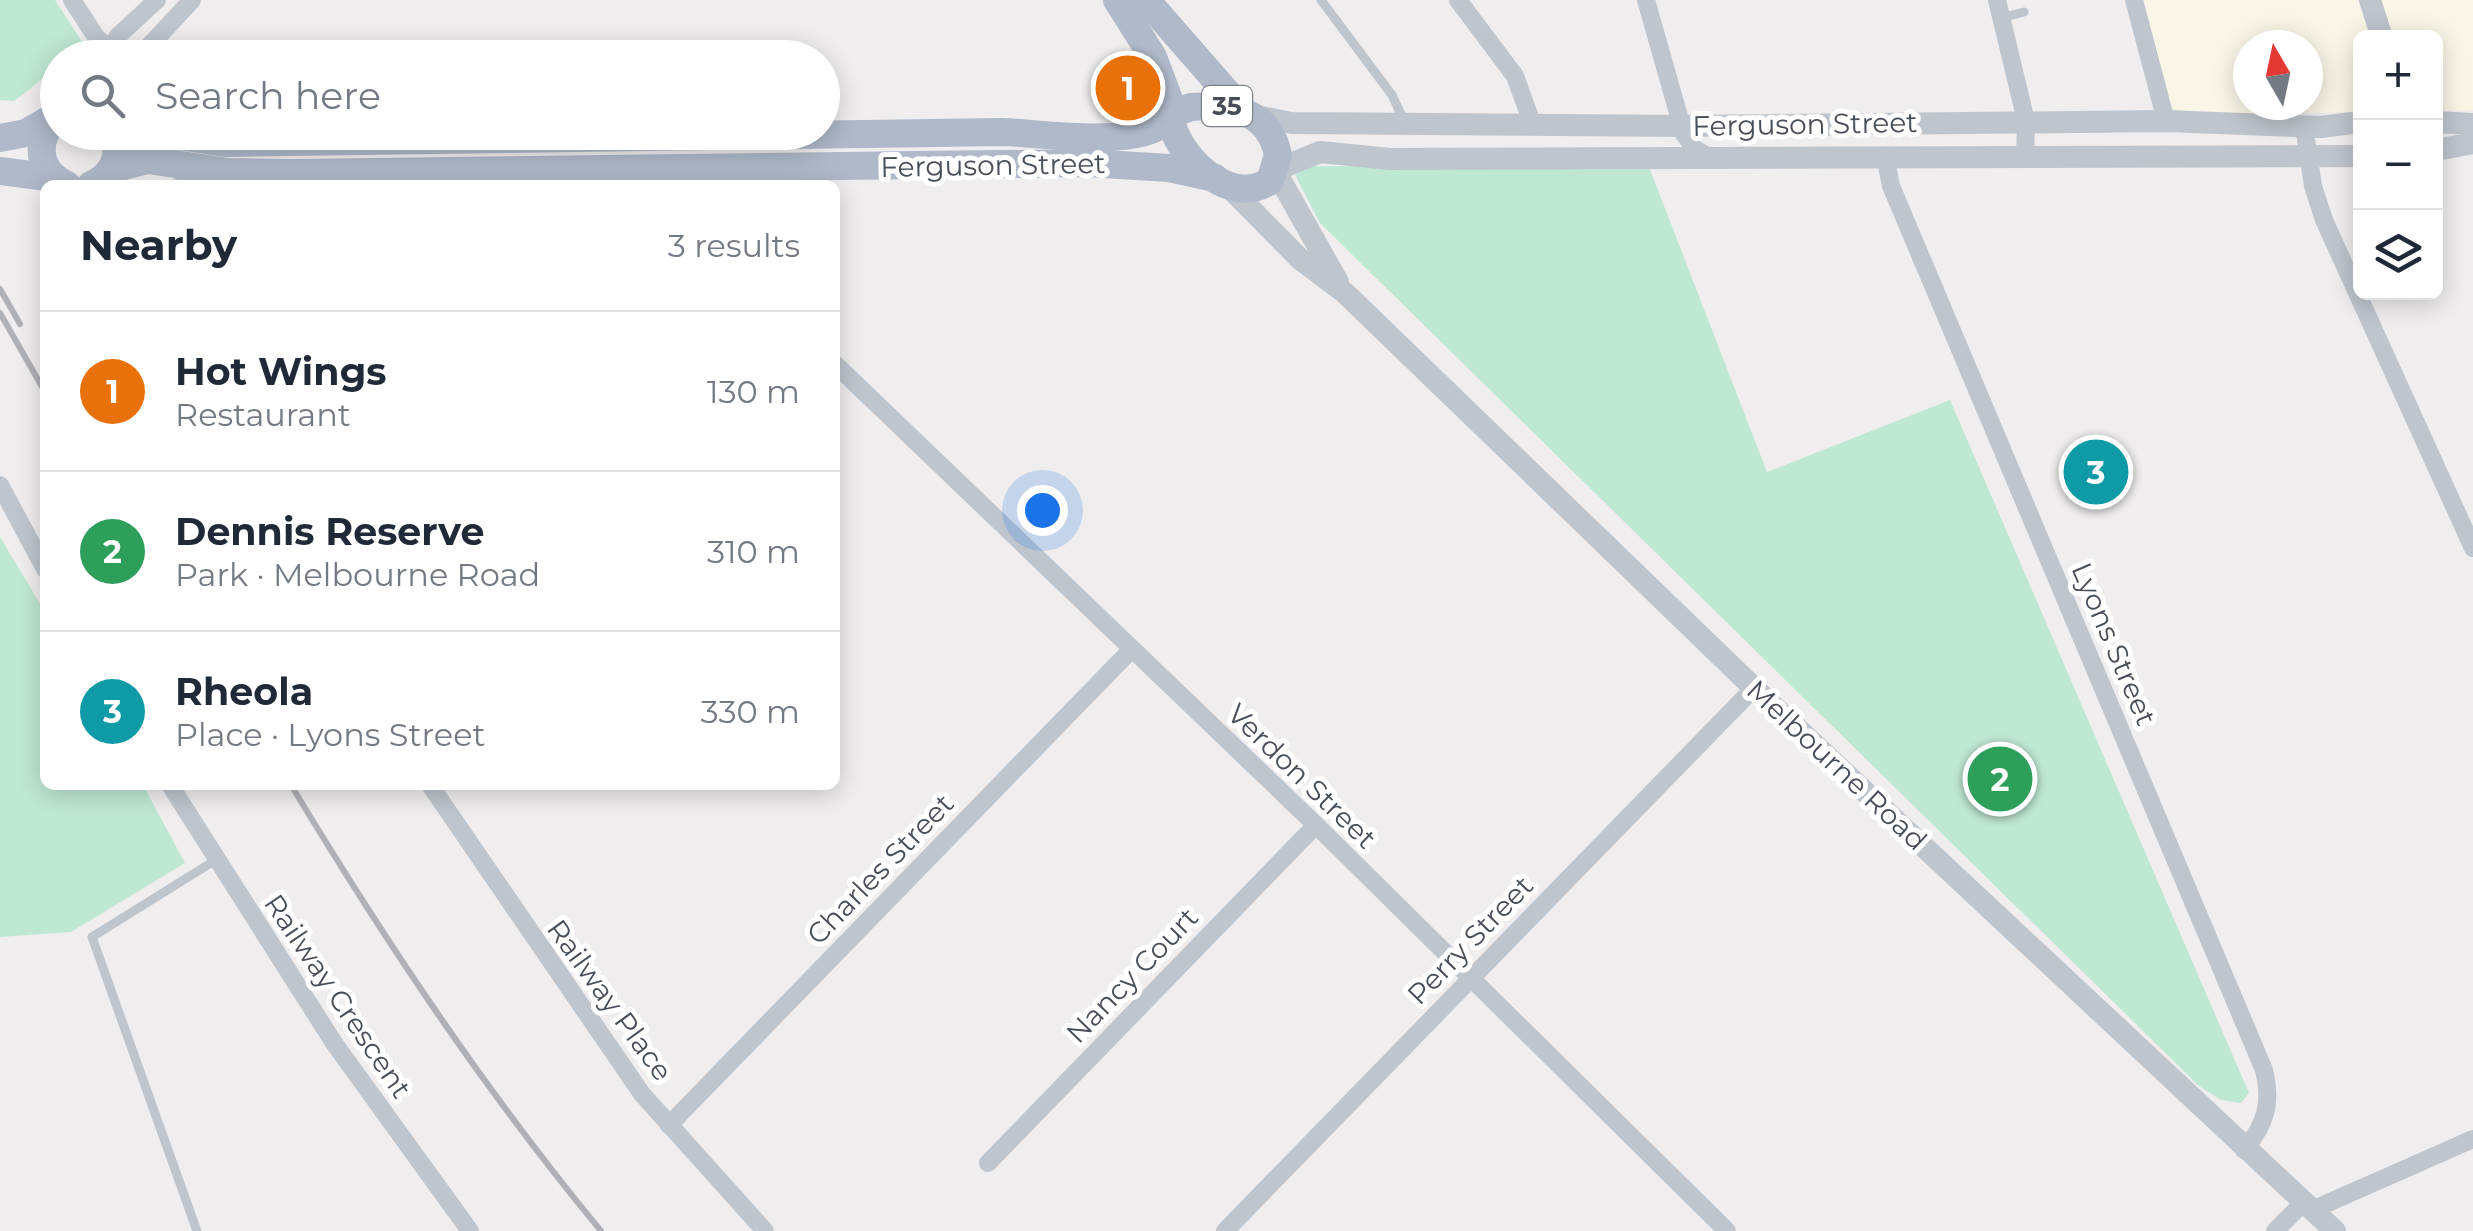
<!DOCTYPE html>
<html lang="en">
<head>
<meta charset="utf-8">
<style>
	body { margin:0; font-family:Montserrat,sans-serif; background:#f2f2f3; color:#1f2937 }
	.controls { position:absolute; right:30px; top:30px; display:grid; overflow:hidden; border-radius:15px; box-shadow:0 5px 25px #0003 }
	.controls button { width:90px; height:90px; display:grid; place-items:center; padding:0; border:0; border-bottom:2px solid #e0e1e3; background:#fff; color:#1f2937; font:50px sans-serif }
	.compass { position:absolute; left:2233px; top:30px; width:90px; height:90px; border-radius:50%; background:#fff; box-shadow:0 5px 25px #0003; rotate:351deg }
	.you { position:absolute; left:1042px; top:510px; width:35px; height:35px; margin:-25px; border:8px solid #fff; border-radius:50%; background:#1a73e8; box-shadow:0 0 0 15px #1a73e833 }
	.badge { display:grid; place-items:center; width:65px; height:65px; border-radius:50%; background:#2e61c8; color:#fff; font-size:32px; font-weight:700 }
	.pin { position:absolute; translate:-50% -50%; border:5px solid #fff; box-shadow:0 2px 10px #0006 }
	.list { margin:0; padding:0; list-style:none }
	h2 { display:flex; justify-content:space-between; align-items:center; height:130px; margin:0; padding:0 40px; font-size:42px }
	h2 small { font-size:32px; font-weight:400; color:#747a83 }
	.list li { display:grid; grid-template-columns:65px 1fr auto; gap:30px; align-items:center; box-sizing:border-box; height:160px; padding:0 40px; border-top:2px solid #e0e1e3 }
	.list b { display:block; font-size:38px; white-space:nowrap }
	.list p { margin:0; font-size:32px; white-space:nowrap; color:#747a83 }
	.list em { font-size:32px; font-style:normal; color:#747a83 }
	.icon { flex:none; width:55px; height:55px; fill:none; stroke:currentColor; stroke-width:2; stroke-linecap:round; stroke-linejoin:round }
	.map { position:relative; flex:none; width:2473px; height:1231px; overflow:hidden }
	.search { position:absolute; background:#fff; box-shadow:0 5px 25px #0003; left:40px; top:40px; width:800px; height:110px; display:flex; align-items:center; gap:25px; box-sizing:border-box; padding:0 35px; border-radius:55px; color:#747a83; font-size:38px }
	.panel { position:absolute; background:#fff; box-shadow:0 5px 25px #0003; left:40px; top:180px; width:800px; height:610px; border-radius:15px }
	.map>svg:first-child { display:block }
	.commercial { fill:#f9f6e7; fill-rule:evenodd }
	.green { fill:#bfe8d4 }
	.lines { fill:none; stroke-linecap:round; stroke-linejoin:round }
	.service { stroke:#bfc5cd; stroke-width:9 }
	.minor { stroke:#bfc5cd; stroke-width:18 }
	.tertiary { stroke:#bfc5cd; stroke-width:22 }
	.primary { stroke:#afb9c9; stroke-width:28 }
	.rail { stroke:#b0b1b6; stroke-width:6 }
	.labels { text-anchor:middle; dominant-baseline:central; stroke-width:10; stroke-linejoin:round; paint-order:stroke }
	.shield { fill:#fff; stroke:#7e838a; stroke-width:2.5 }
	.shield-label { font-size:25px; font-weight:bold; fill:#474e58 }
	.street-label { font-size:28px; fill:#474e58; stroke:#fff }
</style>
</head>
<body>
<div class="map">
<svg width="2473" height="1231" viewBox="0 0 2473 1231">
	<rect width="100%" height="100%" fill="#efeded"/>
	<path class="commercial" d="M 2142,0 L 2473,0 L 2473,110 L 2436,111 L 2436,38 L 2360,38 L 2360,112 L 2173,115 ZM 2248,45 L 2308,45 L 2308,105 L 2248,105 Z"/>
	<g class="green">
		<path d="M 0,0 L 55,0 L 83,43 C 59,61 41,82 14,101 L 0,100 Z"/>
		<path d="M 1311,166 L 1649,167 L 1767,472 L 1950,400 L 2249,1093 L 2241,1103 L 2221,1100 L 2199,1086 L 1320,223 L 1295,175 Z"/>
		<path d="M 0,537 L 45,612 L 45,785 L 143,785 L 185,863 L 71,932 L 0,937 Z"/>
	</g>
	<g class="lines">
		<g class="service">
			<path d="M 1321,0 L 1392,95 L 1404,121"/>
			<path d="M 2001,18 L 2024,12"/>
			<path d="M 173,185 L 190,174"/>
			<path d="M 197,1231 L 92,937 L 214,861"/>
		</g>
		<g class="minor">
			<path d="M 72,0 L 96,37 L 120,58"/>
			<path d="M 1458,0 L 1515,76 L 1532,123"/>
			<path d="M 1646,0 L 1684,134 L 1695,149 L 1709,157"/>
			<path d="M 1997,0 L 2026,121 L 2025,159"/>
			<path d="M 2134,0 L 2166,121"/>
			<path d="M 106,58 L 118,36 L 157,0"/>
			<path d="M 138,58 L 192,0"/>
			<path d="M 2304,126 L 2313,186 L 2324,220 L 2473,548"/>
			<path d="M 1885,156 L 1891,186 L 2264,1070 C 2272,1103 2266,1124 2244,1150"/>
			<path d="M 835,364 L 1316,825 L 1727,1231"/>
			<path d="M 0,485 L 45,569"/>
			<path d="M 170,785 L 334,1043 L 470,1231"/>
			<path d="M 430,785 L 642,1094 L 765,1231"/>
			<path d="M 669,1125 L 1130,651"/>
			<path d="M 988,1163 L 1316,825"/>
			<path d="M 2312,1210 L 2473,1139"/>
			<path d="M 1225,1231 L 1754,688"/>
			<path d="M 2275,1231 L 2304,1202"/>
		</g>
		<g class="tertiary">
			<path d="M 2370,0 L 2382,38"/>
			<path d="M 1251,115 L 1292,123 L 1682,126 L 2166,121 L 2321,127 L 2360,122"/>
			<path d="M 2436,122 L 2473,124"/>
			<path d="M 2436,150 L 2473,143"/>
			<path d="M 1276,170 L 1320,152 L 1390,159 L 2360,156"/>
			<path d="M 1276,172 L 1338,282"/>
			<path d="M 1226,184 L 1300,259 L 1345,293 L 1754,688 L 2335,1231"/>
		</g>
		<g class="primary">
			<path d="M 1117,0 L 1153,57 L 1174,113"/>
			<path d="M 1146,0 L 1242,110"/>
			<path d="M 1191,107 C 1231,104 1269,110 1278,155 L 1270,181 C 1231,207 1181,160 1172,124 L 1174,113 Z"/>
			<path d="M 58,116 C 34,139 36,171 67,185"/>
			<path d="M 153,132 L 225,143 L 1001,132 C 1043,133 1145,151 1172,116"/>
			<path d="M 0,138 L 26,133 L 54,117"/>
			<path d="M 112,169 L 148,160 L 228,172 L 293,173 L 1087,163 L 1169,168 L 1215,178"/>
			<path d="M 0,171 L 54,178"/>
			<path d="M 91,185 C 114,175 121,156 114,132"/>
		</g>
		<g class="rail">
			<path d="M 0,289 L 20,324"/>
			<path d="M 0,313 L 45,392"/>
			<path d="M 291,785 C 385,941 485,1091 601,1231"/>
		</g>
	</g>
	<g class="labels">
		<rect class="shield" x="1202" y="86" width="50" height="40" rx="8"/>
		<g class="shield-label">
			<text x="1227" y="106">35</text>
		</g>
		<g class="street-label">
			<text transform="translate(1805 124) rotate(-1)">Ferguson Street</text>
			<text transform="translate(993 165) rotate(-1)">Ferguson Street</text>
			<text transform="translate(2114 644) rotate(67)">Lyons Street</text>
			<text transform="translate(1837 765) rotate(43)">Melbourne Road</text>
			<text transform="translate(1302 776) rotate(44)">Verdon Street</text>
			<text transform="translate(880 869) rotate(-46)">Charles Street</text>
			<text transform="translate(1470 940) rotate(-46)">Perry Street</text>
			<text transform="translate(1132 975) rotate(-46)">Nancy Court</text>
			<text transform="translate(338 996) rotate(56)">Railway Crescent</text>
			<text transform="translate(610 1000) rotate(54)">Railway Place</text>
		</g>
	</g>
</svg>
<div class="controls">
<button>+</button>
<button>−</button>
<button><svg class="icon" aria-label="layers" viewBox="0 0 24 24"><path d="M12 4l9 5-9 5-9-5zM3 14l9 5 9-5"/></svg></button>
</div>
<svg class="compass" viewBox="-18 -18 36 36"><path d="M0-13l5 13h-10z" fill="#e53935"/><path d="M0 13l5-13h-10z" fill="#747a83"/></svg>
<div class="you"></div>
<div class="pin badge" style="left:1128px;top:88px;background:#e8710a">1</div>
<div class="pin badge" style="left:2000px;top:779px;background:#2e9e5b">2</div>
<div class="pin badge" style="left:2096px;top:472px;background:#0f9aa8">3</div>
<div class="search"><svg class="icon" aria-label="search" viewBox="0 0 24 24"><circle cx="10" cy="10" r="6"/><path d="M15 15l6 6"/></svg>Search here</div>
<section class="panel">
<h2>Nearby<small>3 results</small></h2>
<ul class="list">
<li><span class="badge" style="background:#e8710a">1</span><div><b>Hot Wings</b><p>Restaurant</p></div><em>130 m</em></li>
<li><span class="badge" style="background:#2e9e5b">2</span><div><b>Dennis Reserve</b><p>Park · Melbourne Road</p></div><em>310 m</em></li>
<li><span class="badge" style="background:#0f9aa8">3</span><div><b>Rheola</b><p>Place · Lyons Street</p></div><em>330 m</em></li>
</ul>
</section>
</div>
</body>
</html>
